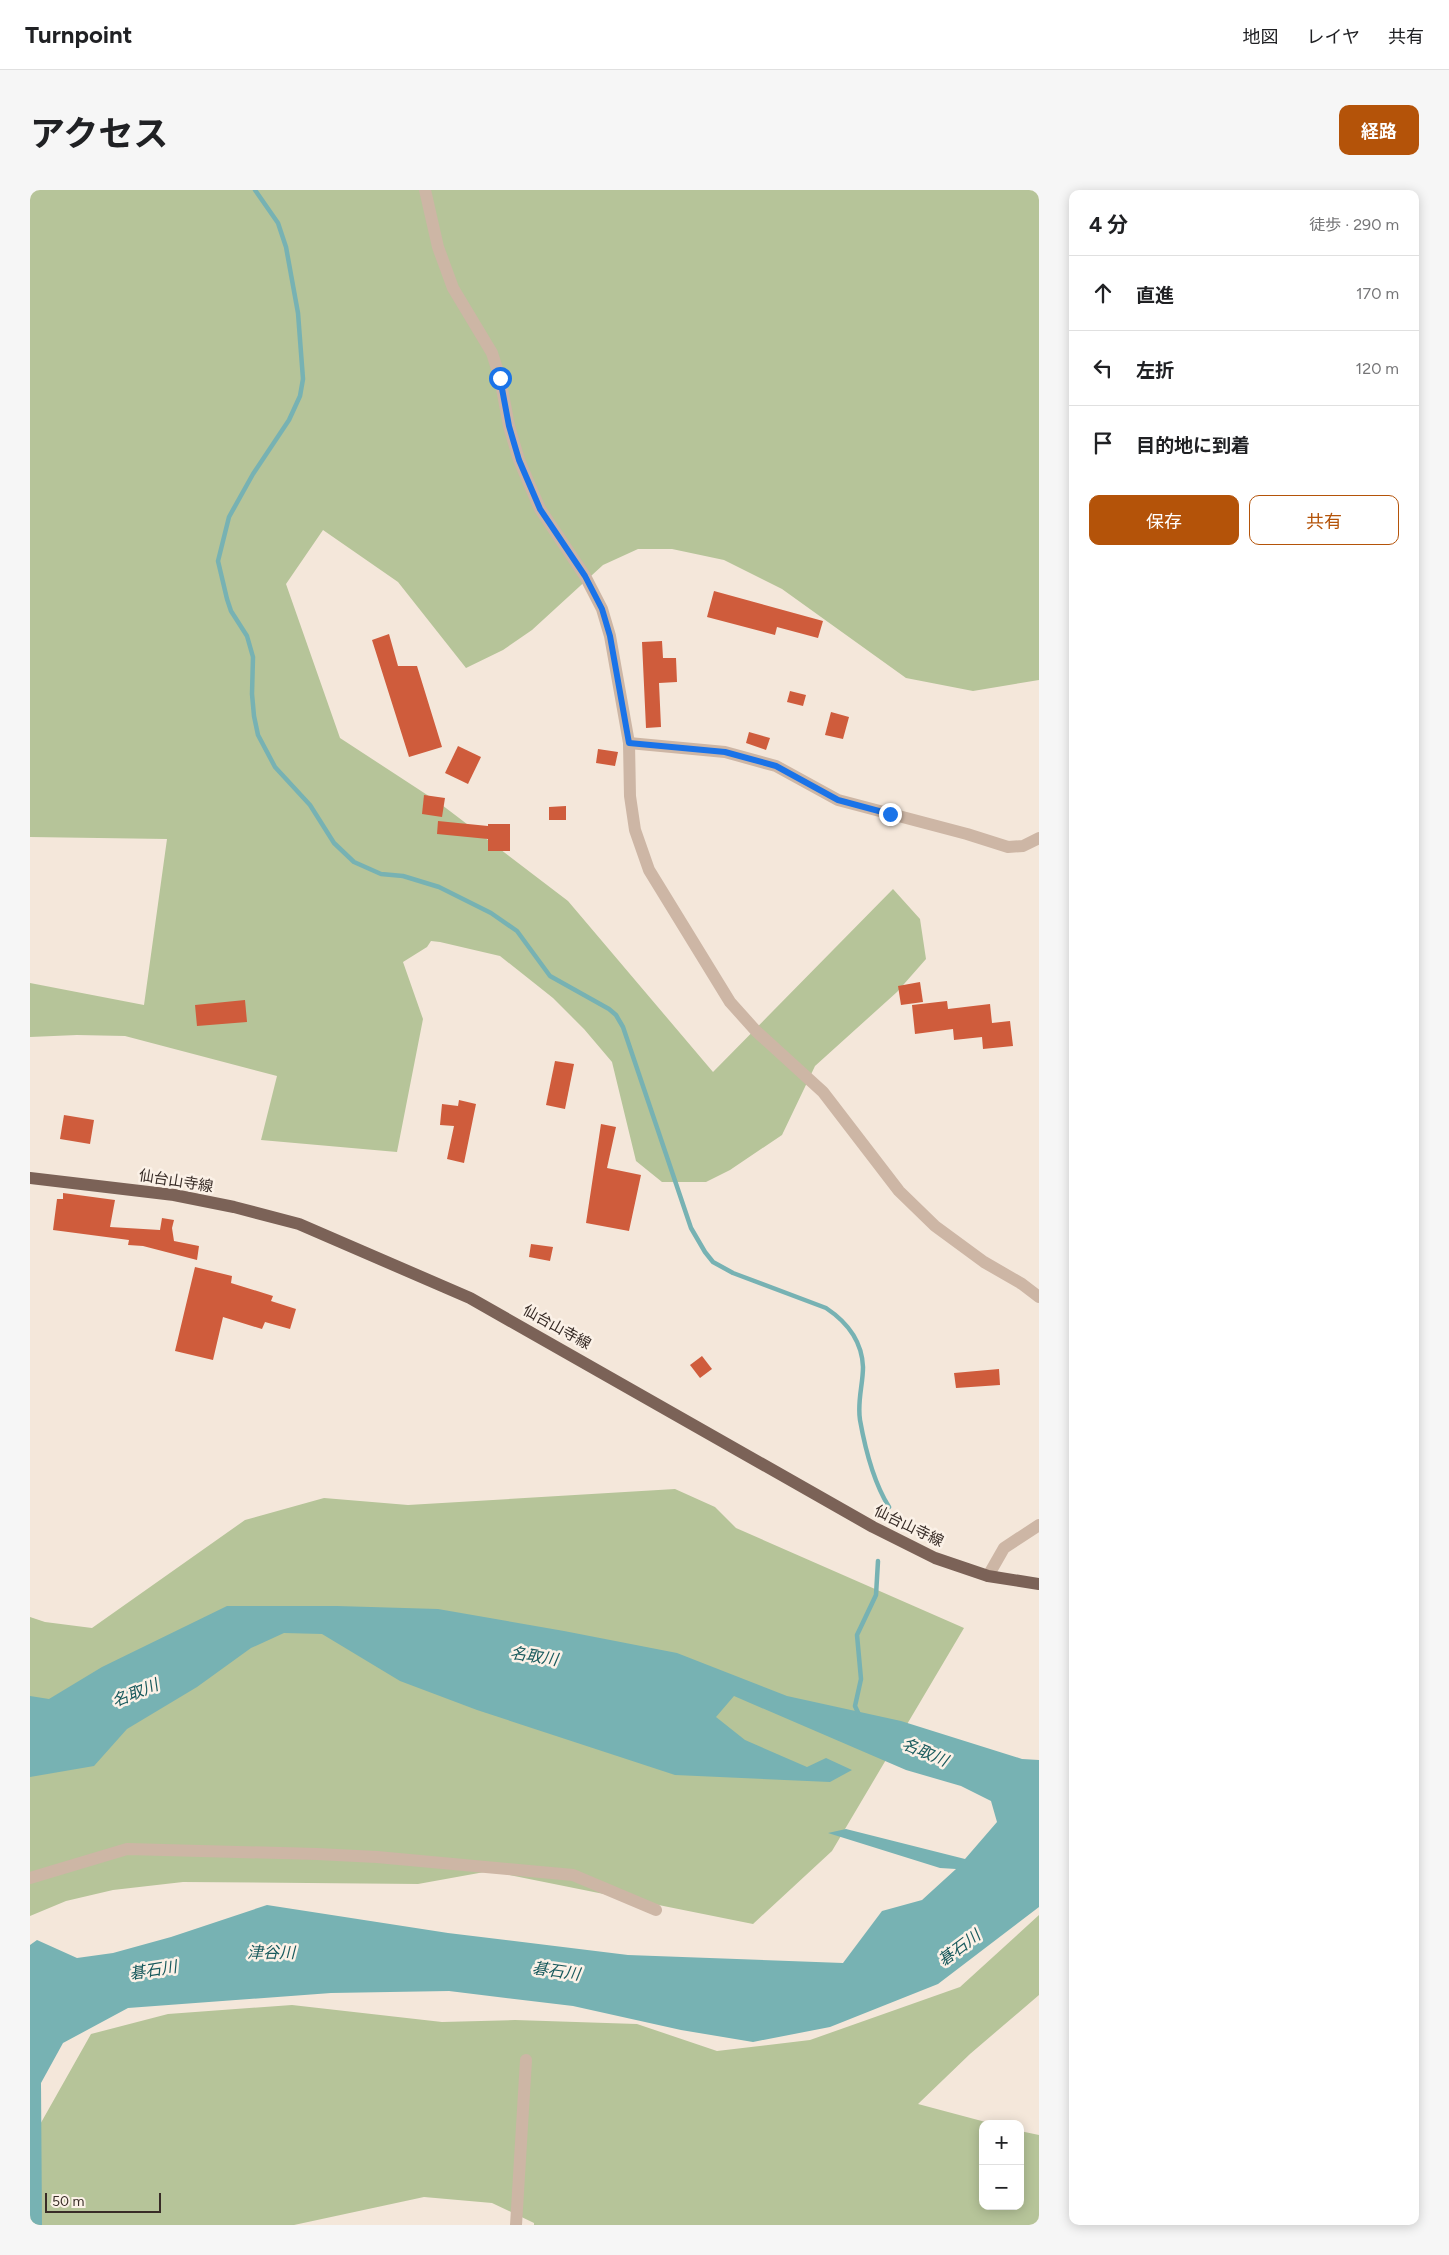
<!DOCTYPE html>
<html lang="ja">
<head>
<meta charset="utf-8">
<style>
	body { margin:0; font-family:Figtree,"Noto Sans JP",sans-serif; background:#f6f6f6; color:#202124 }
	.controls { position:absolute; right:15px; bottom:15px; display:grid; overflow:hidden; border-radius:10px; box-shadow:0 2px 12px #0003 }
	.controls button { width:45px; height:45px; display:grid; place-items:center; padding:0; border:0; border-bottom:1px solid #e0e0e0; background:#fff; color:#202124; font:25px sans-serif }
	.scale { position:absolute; left:15px; bottom:12px; width:116px; box-sizing:border-box; padding-left:5px; border:2px solid #382c27; border-top:0; font-size:14px; line-height:18px; white-space:nowrap; color:#382c27; -webkit-text-stroke:4px #fbf1e7; paint-order:stroke }
	.stop { position:absolute; width:15px; height:15px; margin:-11px; border:4px solid #1a73e8; border-radius:50%; background:#fff }
	.stop.end { background:#1a73e8; border-color:#fff; box-shadow:0 1px 5px #0008 }
	.list { margin:0; padding:0; list-style:none }
	h2 { display:flex; justify-content:space-between; align-items:center; height:65px; margin:0; padding:0 20px; font-size:21px }
	h2 small { font-size:16px; font-weight:400; color:#757577 }
	.list li { display:grid; grid-template-columns:32px 1fr auto; gap:15px; align-items:center; box-sizing:border-box; height:75px; padding:0 20px; border-top:1px solid #e0e0e0 }
	.list b { display:block; font-size:19px; white-space:nowrap }
	.list em { font-size:16px; font-style:normal; color:#757577 }
	.actions { display:flex; gap:10px; padding:15px 20px }
	.actions a { flex:1; padding:11px 0; border:1px solid #b45309; border-radius:10px; text-align:center; font-size:18px; color:#b45309 }
	.actions .main { background:#b45309; color:#fff }
	.icon { flex:none; width:28px; height:28px; fill:none; stroke:currentColor; stroke-width:2; stroke-linecap:round; stroke-linejoin:round }
	.map { position:relative; flex:none; width:1009px; height:2035px; overflow:hidden; border-radius:10px }
	header { display:flex; align-items:center; gap:30px; box-sizing:border-box; height:70px; padding:0 25px; background:#fff; border-bottom:1px solid #e0e0e0 }
	header strong { font-size:24px }
	nav { display:flex; gap:28px; margin-inline-start:auto; font-size:18px }
	.intro { display:flex; align-items:center; justify-content:space-between; box-sizing:border-box; height:120px; padding:0 30px }
	h1 { margin:0; font-size:35px }
	.button { padding:12px 22px; border-radius:10px; background:#b45309; color:#fff; font-size:18px; font-weight:700 }
	main { display:flex; gap:30px; padding:0 30px }
	aside { flex:1; background:#fff; border-radius:10px; box-shadow:0 2px 12px #0003 }
	.map>svg:first-child { display:block }
	.green { fill:#b6c499 }
	.water { fill:#77b2b3 }
	.lines { fill:none; stroke-linecap:round; stroke-linejoin:round }
	.stream { stroke:#77b2b3; stroke-width:4.5 }
	.building { fill:#cf5c3c }
	.minor { stroke:#cdb6a5; stroke-width:12 }
	.major { stroke:#7b6257; stroke-width:12 }
	.route { stroke:#1a73e8; stroke-width:6 }
	.labels { text-anchor:middle; dominant-baseline:central; stroke-width:5; stroke-linejoin:round; paint-order:stroke }
	.street-label { font-size:15px; fill:#382c27; stroke:#fbf1e7 }
	.water-label { font-size:16px; font-style:italic; fill:#195a5d; stroke:#fbf1e7 }
</style>
</head>
<body>
<header>
<strong>Turnpoint</strong>
<nav><a>地図</a><a>レイヤ</a><a>共有</a></nav>
</header>
<div class="intro"><h1>アクセス</h1><a class="button">経路</a></div>
<main>
<div class="map">
<svg width="1009" height="2035" viewBox="0 0 1009 2035">
	<rect width="100%" height="100%" fill="#f4e7da"/>
	<g class="green">
		<path d="M 0,0 L 1009,0 L 1009,490 L 943,501 L 876,488 L 752,399 L 694,370 L 642,359 L 608,359 L 573,375 L 502,440 L 473,460 L 436,478 L 368,392 L 293,340 L 256,394 L 310,548 L 408,612 L 538,711 L 683,882 L 863,699 L 890,729 L 896,769 L 867,802 L 785,876 L 752,945 L 700,980 L 676,992 L 632,992 L 606,971 L 582,872 L 554,839 L 523,808 L 470,766 L 410,752 L 401,751 L 397,757 L 373,772 L 393,829 L 367,962 L 231,950 L 247,886 L 95,846 L 47,845 L 0,847 L 0,793 L 114,815 L 137,649 L 0,647 Z"/>
		<path d="M 645,1299 L 685,1317 L 706,1338 L 934,1438 L 802,1661 L 723,1734 L 460,1681 L 388,1694 L 153,1692 L 83,1700 L 36,1711 L 0,1726 L 0,1427 L 15,1432 L 62,1438 L 215,1330 L 294,1308 L 378,1315 Z"/>
		<path d="M 1009,1725 L 1009,1805 L 940,1864 L 888,1914 L 963,1934 L 953,1934 L 953,2016 L 990,2016 L 990,1941 L 1009,1945 L 1009,2035 L 504,2035 L 504,2033 L 462,2013 L 394,2007 L 264,2035 L 0,2035 L 8,1938 L 61,1844 L 138,1824 L 262,1815 L 412,1832 L 485,1830 L 607,1834 L 687,1861 L 780,1850 L 930,1797 Z"/>
	</g>
	<path class="water" d="M 197,1416 L 307,1416 L 408,1419 L 534,1441 L 647,1463 L 757,1506 L 871,1531 L 992,1569 L 1009,1570 L 1009,1717 L 908,1794 L 800,1837 L 723,1852 L 651,1840 L 543,1816 L 419,1801 L 301,1803 L 98,1818 L 33,1853 L 11,1893 L 12,2035 L 0,2035 L 0,1755 L 7,1750 L 47,1768 L 83,1763 L 141,1747 L 237,1715 L 418,1743 L 598,1765 L 813,1773 L 852,1721 L 892,1710 L 926,1679 L 910,1678 L 798,1643 L 816,1639 L 935,1669 L 967,1632 L 961,1611 L 931,1596 L 876,1580 L 704,1506 L 686,1527 L 715,1550 L 777,1577 L 796,1568 L 822,1580 L 800,1592 L 645,1585 L 447,1520 L 370,1491 L 292,1444 L 254,1443 L 221,1458 L 167,1497 L 97,1539 L 64,1576 L 0,1587 L 0,1506 L 19,1509 L 72,1477 Z"/>
	<g class="lines">
		<g class="stream">
			<path d="M 225,0 L 248,33 L 256,57 L 268,123 L 273,189 L 270,206 L 259,230 L 223,284 L 199,327 L 188,371 L 197,409 L 201,421 L 217,446 L 223,467 L 222,504 L 224,526 L 228,545 L 245,577 L 280,615 L 304,653 L 324,672 L 351,684 L 373,686 L 409,697 L 461,723 L 487,741 L 520,786 L 579,819 L 586,825 L 593,837 L 661,1038 L 675,1062 L 683,1072 L 703,1083 L 796,1118 C 817,1132 832,1151 833,1177 C 833,1195 827,1211 830,1230 C 835,1258 844,1293 859,1317"/>
			<path d="M 830,1527 L 825,1516 L 831,1489 L 827,1445 L 846,1405 L 848,1371"/>
		</g>
	</g>
	<g class="building">
		<path d="M 684,401 L 793,431 L 788,448 L 747,437 L 745,445 L 677,427 Z"/>
		<path d="M 359,444 L 368,476 L 387,476 L 412,557 L 379,567 L 342,450 Z"/>
		<path d="M 632,451 L 633,468 L 646,468 L 647,492 L 629,493 L 631,537 L 616,538 L 612,452 Z"/>
		<path d="M 760,501 L 776,505 L 773,516 L 757,512 Z"/>
		<path d="M 801,522 L 819,527 L 813,549 L 795,545 Z"/>
		<path d="M 719,542 L 740,548 L 736,560 L 716,553 Z"/>
		<path d="M 428,556 L 451,567 L 438,594 L 415,583 Z"/>
		<path d="M 568,559 L 588,562 L 585,576 L 566,573 Z"/>
		<path d="M 394,605 L 415,608 L 412,627 L 392,624 Z"/>
		<path d="M 536,616 L 536,630 L 519,630 L 519,617 Z"/>
		<path d="M 408,631 L 458,636 L 458,634 L 480,634 L 480,661 L 458,661 L 458,649 L 407,644 Z"/>
		<path d="M 890,792 L 893,812 L 871,815 L 868,796 Z"/>
		<path d="M 215,810 L 217,832 L 167,836 L 165,815 Z"/>
		<path d="M 917,811 L 918,819 L 960,814 L 962,833 L 980,831 L 983,856 L 953,859 L 952,847 L 924,850 L 923,839 L 885,844 L 882,815 Z"/>
		<path d="M 525,871 L 544,874 L 535,919 L 516,915 Z"/>
		<path d="M 429,910 L 446,914 L 434,973 L 417,969 L 424,936 L 410,935 L 412,914 L 428,916 Z"/>
		<path d="M 34,925 L 64,930 L 60,954 L 30,949 Z"/>
		<path d="M 571,934 L 586,937 L 577,978 L 611,985 L 599,1041 L 556,1033 Z"/>
		<path d="M 33,1003 L 85,1010 L 80,1037 L 130,1040 L 132,1028 L 144,1030 L 142,1038 L 144,1051 L 169,1056 L 167,1070 L 113,1056 L 98,1055 L 99,1050 L 23,1040 L 27,1009 L 33,1009 Z"/>
		<path d="M 501,1054 L 523,1057 L 520,1071 L 499,1067 Z"/>
		<path d="M 165,1077 L 202,1086 L 201,1093 L 243,1106 L 241,1111 L 266,1119 L 260,1139 L 235,1132 L 232,1139 L 193,1127 L 183,1170 L 145,1161 Z"/>
		<path d="M 672,1166 L 682,1179 L 670,1188 L 660,1175 Z"/>
		<path d="M 969,1179 L 970,1195 L 926,1198 L 924,1183 Z"/>
	</g>
	<g class="lines">
		<g class="minor">
			<path d="M 395,0 L 408,57 L 423,98 L 462,163 L 470,188 L 479,236 L 489,270 L 510,319 L 555,386 L 572,419 L 580,446 L 599,553 L 600,606 L 605,640 L 619,680 L 700,812 L 726,841 L 793,902 L 869,1001 L 905,1036 L 954,1072 L 992,1094 L 1009,1107"/>
			<path d="M 599,553 L 695,562 L 746,576 L 808,610 L 937,644 L 978,657 L 993,656 L 1009,648"/>
			<path d="M 958,1386 L 974,1358 L 1009,1335"/>
			<path d="M 0,1688 L 97,1659 L 287,1664 L 347,1667 L 543,1685 L 626,1720"/>
			<path d="M 486,2035 L 496,1870"/>
		</g>
		<path class="major" d="M 0,988 L 144,1005 L 204,1017 L 269,1034 L 440,1108 L 843,1337 L 905,1368 L 958,1386 L 1009,1394"/>
	</g>
	<g class="lines">
		<path class="route" d="M 470,188 L 479,236 L 489,270 L 510,319 L 555,386 L 572,419 L 580,446 L 599,553 L 695,562 L 746,576 L 808,610 L 860,624"/>
	</g>
	<g class="labels">
		<g class="street-label">
			<text transform="translate(146 991) rotate(9)">仙台山寺線</text>
			<text transform="translate(527 1137) rotate(29)">仙台山寺線</text>
			<text transform="translate(879 1336) rotate(26)">仙台山寺線</text>
		</g>
		<g class="water-label">
			<text transform="translate(504 1466) rotate(9)">名取川</text>
			<text transform="translate(105 1503) rotate(-22)">名取川</text>
			<text transform="translate(895 1562) rotate(23)">名取川</text>
			<text transform="translate(929 1758) rotate(-37)">碁石川</text>
			<text x="241" y="1762">津谷川</text>
			<text transform="translate(123 1780) rotate(-9)">碁石川</text>
			<text transform="translate(526 1781) rotate(8)">碁石川</text>
		</g>
	</g>
</svg>
<div class="controls">
<button>+</button>
<button>−</button>
</div>
<div class="scale">50 m</div>
<div class="stop" style="left:470px;top:188px"></div>
<div class="stop end" style="left:860px;top:624px"></div>
</div>
<aside>
<h2>4 分<small>徒歩 · 290 m</small></h2>
<ul class="list">
<li><svg class="icon" aria-label="ahead" viewBox="0 0 24 24"><path d="M12 20V5M6 11l6-6 6 6"/></svg><div><b>直進</b></div><em>170 m</em></li>
<li><svg class="icon" aria-label="left" viewBox="0 0 24 24"><path d="M17 20v-9H6M10 6l-5 5 5 5"/></svg><div><b>左折</b></div><em>120 m</em></li>
<li><svg class="icon" aria-label="arrive" viewBox="0 0 24 24"><path d="M6 21V4h12l-3 4 3 4H6"/></svg><div><b>目的地に到着</b></div></li>
</ul>
<div class="actions"><a class="main">保存</a><a>共有</a></div>
</aside>
</main>
</body>
</html>
